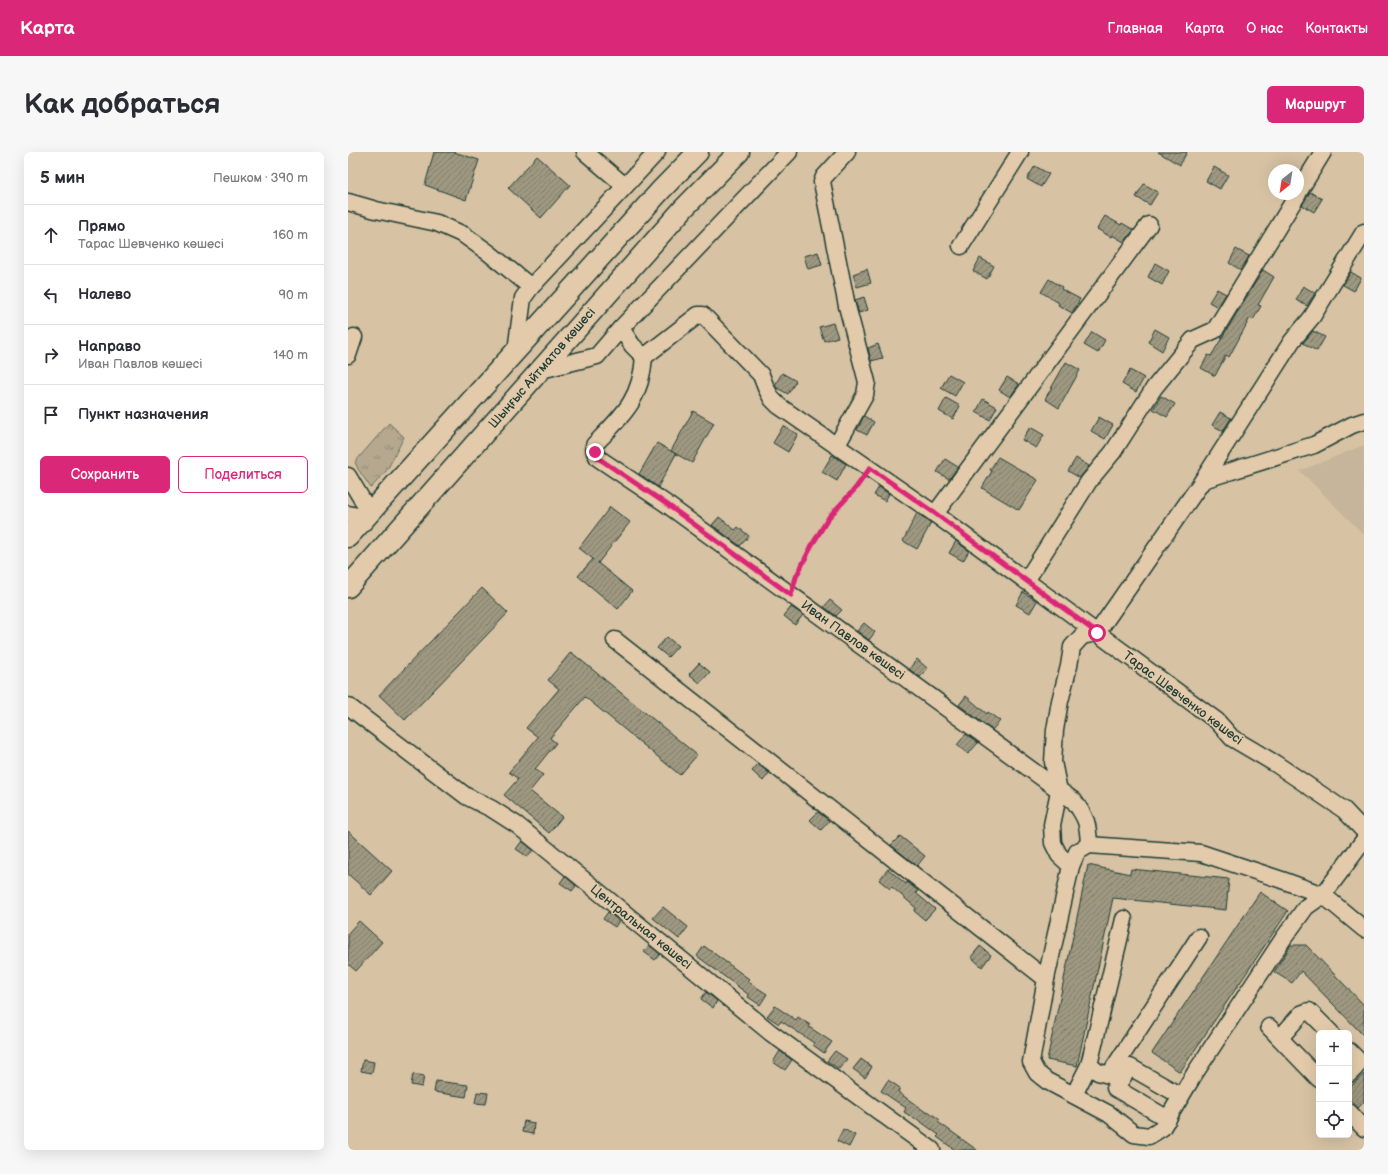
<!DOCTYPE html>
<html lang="ru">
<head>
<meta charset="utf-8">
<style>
	body { margin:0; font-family:"Balsamiq Sans",sans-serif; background:#f7f7f7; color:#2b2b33 }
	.controls { position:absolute; right:12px; bottom:12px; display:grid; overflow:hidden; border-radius:6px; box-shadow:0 4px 16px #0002 }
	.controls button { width:36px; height:36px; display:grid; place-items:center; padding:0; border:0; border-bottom:1px solid #e1e1e2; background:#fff; color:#2b2b33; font:20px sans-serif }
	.compass { position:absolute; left:920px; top:12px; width:36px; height:36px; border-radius:50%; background:#fff; box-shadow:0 4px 16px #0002; rotate:210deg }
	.stop { position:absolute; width:12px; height:12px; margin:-9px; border:3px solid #db2777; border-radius:50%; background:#fff }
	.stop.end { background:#db2777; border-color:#fff; box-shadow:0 1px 4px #0008 }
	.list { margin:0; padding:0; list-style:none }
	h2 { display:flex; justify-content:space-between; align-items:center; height:52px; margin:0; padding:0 16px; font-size:17px }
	h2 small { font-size:13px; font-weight:400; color:#7c7c81 }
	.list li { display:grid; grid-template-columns:26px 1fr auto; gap:12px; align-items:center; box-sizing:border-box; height:60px; padding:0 16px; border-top:1px solid #e1e1e2 }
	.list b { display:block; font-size:15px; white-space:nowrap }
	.list p { margin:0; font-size:13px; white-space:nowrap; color:#7c7c81 }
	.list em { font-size:13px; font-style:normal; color:#7c7c81 }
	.actions { display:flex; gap:8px; padding:12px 16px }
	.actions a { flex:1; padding:9px 0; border:1px solid #db2777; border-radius:6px; text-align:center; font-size:14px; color:#db2777 }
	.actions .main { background:#db2777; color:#fff }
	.icon { flex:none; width:22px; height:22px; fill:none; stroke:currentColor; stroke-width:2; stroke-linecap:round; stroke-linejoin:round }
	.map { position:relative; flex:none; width:1016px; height:998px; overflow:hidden; border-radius:6px }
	header { display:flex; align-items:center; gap:24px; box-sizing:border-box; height:56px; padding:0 20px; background:#db2777; color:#fff }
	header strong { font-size:19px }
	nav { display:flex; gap:22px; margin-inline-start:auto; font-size:14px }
	.intro { display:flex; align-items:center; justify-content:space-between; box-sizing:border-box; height:96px; padding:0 24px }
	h1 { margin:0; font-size:28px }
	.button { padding:10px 18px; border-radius:6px; background:#db2777; color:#fff; font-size:14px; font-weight:700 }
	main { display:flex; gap:24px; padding:0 24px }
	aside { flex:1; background:#fff; border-radius:6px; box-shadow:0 4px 16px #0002 }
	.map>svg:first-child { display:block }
	.built { fill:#c6b59a }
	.grass { fill:url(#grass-tufts); stroke:#6a7262 }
	.building { fill:url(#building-hatch); stroke:#1f3d34 }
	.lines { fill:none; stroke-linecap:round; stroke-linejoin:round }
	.minor-casing { stroke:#1f3d34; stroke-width:19 }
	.major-casing { stroke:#1f3d34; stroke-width:23 }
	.path { stroke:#1f3d34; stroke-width:2; stroke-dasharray:3 3; stroke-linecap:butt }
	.minor { stroke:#e3caab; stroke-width:16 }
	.major { stroke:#e3caab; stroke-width:20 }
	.route { stroke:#db2777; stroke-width:5 }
	.labels { text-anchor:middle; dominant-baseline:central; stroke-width:3; stroke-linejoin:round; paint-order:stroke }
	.street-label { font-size:13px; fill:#1f3d34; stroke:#e3caab }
</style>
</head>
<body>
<header>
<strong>Карта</strong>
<nav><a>Главная</a><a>Карта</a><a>О нас</a><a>Контакты</a></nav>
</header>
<div class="intro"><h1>Как добраться</h1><a class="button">Маршрут</a></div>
<main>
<aside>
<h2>5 мин<small>Пешком · 390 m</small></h2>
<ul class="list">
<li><svg class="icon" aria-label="ahead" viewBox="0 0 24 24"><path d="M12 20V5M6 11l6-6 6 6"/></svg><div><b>Прямо</b><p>Тарас Шевченко көшесі</p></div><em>160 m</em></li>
<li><svg class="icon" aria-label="left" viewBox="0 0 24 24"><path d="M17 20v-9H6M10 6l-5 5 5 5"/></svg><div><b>Налево</b></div><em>90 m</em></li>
<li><svg class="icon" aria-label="right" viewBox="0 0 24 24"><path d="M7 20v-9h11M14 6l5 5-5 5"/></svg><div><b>Направо</b><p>Иван Павлов көшесі</p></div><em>140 m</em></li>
<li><svg class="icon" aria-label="arrive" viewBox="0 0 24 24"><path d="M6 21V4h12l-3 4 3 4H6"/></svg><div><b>Пункт назначения</b></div></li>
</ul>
<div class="actions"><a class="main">Сохранить</a><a>Поделиться</a></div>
</aside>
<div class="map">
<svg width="1016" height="998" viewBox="0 0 1016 998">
	<defs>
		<pattern id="grass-tufts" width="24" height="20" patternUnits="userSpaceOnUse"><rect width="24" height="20" fill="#b5a88f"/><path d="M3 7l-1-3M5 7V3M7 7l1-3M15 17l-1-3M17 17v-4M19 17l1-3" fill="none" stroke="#938a76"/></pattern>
		<pattern id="building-hatch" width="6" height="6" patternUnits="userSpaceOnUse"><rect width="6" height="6" fill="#9e9881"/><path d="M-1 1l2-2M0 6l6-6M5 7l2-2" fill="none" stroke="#807d6a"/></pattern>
	</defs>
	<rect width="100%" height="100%" fill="#d7c2a4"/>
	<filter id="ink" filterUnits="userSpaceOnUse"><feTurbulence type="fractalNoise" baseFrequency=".025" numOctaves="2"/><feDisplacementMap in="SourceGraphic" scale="8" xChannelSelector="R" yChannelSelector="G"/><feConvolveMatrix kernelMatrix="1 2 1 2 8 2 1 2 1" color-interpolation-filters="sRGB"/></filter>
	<g filter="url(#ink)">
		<path class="built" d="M 1016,293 L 1016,383 L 952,319 Z"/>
		<path class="grass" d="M 41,271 L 56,285 L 39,318 L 23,336 L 10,317 L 7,310 Z"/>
		<g class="building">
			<path d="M 86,0 L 106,0 L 131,8 L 118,48 L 77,33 Z"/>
			<path d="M 810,0 L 839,0 L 832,13 Z"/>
			<path d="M 189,4 L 222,33 L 193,66 L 160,36 Z"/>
			<path d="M 687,14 L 701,22 L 693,35 L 679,27 Z"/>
			<path d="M 866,15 L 880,23 L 872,37 L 858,29 Z"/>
			<path d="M 796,32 L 810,40 L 802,53 L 788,45 Z"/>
			<path d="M 962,40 L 974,47 L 966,60 L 954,53 Z"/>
			<path d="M 757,64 L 773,73 L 774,71 L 786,78 L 776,90 L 764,83 L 763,85 L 749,77 Z"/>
			<path d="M 888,97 L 901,104 L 893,118 L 881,111 Z"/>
			<path d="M 470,100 L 474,113 L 460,117 L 456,104 Z"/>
			<path d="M 632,106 L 646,114 L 639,127 L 625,119 Z"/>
			<path d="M 807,111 L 821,119 L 814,133 L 800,125 Z"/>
			<path d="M 519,117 L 523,131 L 509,135 L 505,122 Z"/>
			<path d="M 915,118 L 926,125 L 910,153 L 913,154 L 905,168 L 902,166 L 881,205 L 878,203 L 867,224 L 853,216 L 860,203 L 863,204 Z"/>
			<path d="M 1003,120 L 1013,126 L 1006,139 L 995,133 Z"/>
			<path d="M 701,127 L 714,135 L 713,137 L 732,147 L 724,161 L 710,153 L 711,151 L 693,140 Z"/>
			<path d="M 955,134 L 967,141 L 959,154 L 948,148 Z"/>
			<path d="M 869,137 L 878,142 L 870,155 L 861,150 Z"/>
			<path d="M 516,145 L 520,158 L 511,161 L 507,148 Z"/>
			<path d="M 485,171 L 490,185 L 476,189 L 471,175 Z"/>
			<path d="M 807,177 L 821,185 L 814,199 L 800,190 Z"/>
			<path d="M 965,179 L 977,185 L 969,199 L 955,191 Z"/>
			<path d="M 744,180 L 757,188 L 750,201 L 736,193 Z"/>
			<path d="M 530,192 L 535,206 L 523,209 L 520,196 Z"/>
			<path d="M 718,210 L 732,218 L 711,256 L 697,247 Z"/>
			<path d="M 782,218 L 796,226 L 788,240 L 774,232 Z"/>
			<path d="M 434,221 L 448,229 L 440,242 L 429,236 L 427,233 Z"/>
			<path d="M 601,222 L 615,230 L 607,244 L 593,236 Z"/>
			<path d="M 659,225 L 671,232 L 662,245 L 651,238 Z"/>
			<path d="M 813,244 L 827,252 L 819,265 L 805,257 Z"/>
			<path d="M 598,246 L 612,254 L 605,267 L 591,259 Z"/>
			<path d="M 635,247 L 649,255 L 642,268 L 628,260 Z"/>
			<path d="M 345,259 L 366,271 L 344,311 L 323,299 Z"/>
			<path d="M 872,260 L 883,266 L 875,279 L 864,273 Z"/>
			<path d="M 516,264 L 526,270 L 519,283 L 509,278 Z"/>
			<path d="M 751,265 L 765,273 L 757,287 L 743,279 Z"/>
			<path d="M 435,274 L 450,282 L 440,300 L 425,291 Z"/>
			<path d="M 682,275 L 696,283 L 688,296 L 674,288 Z"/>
			<path d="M 309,291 L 328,302 L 310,335 L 291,322 Z"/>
			<path d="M 484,303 L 498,312 L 489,329 L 474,320 Z"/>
			<path d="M 650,305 L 690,328 L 671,358 L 634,336 L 644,319 L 642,318 Z"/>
			<path d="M 728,306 L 741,314 L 732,326 L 720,319 Z"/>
			<path d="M 597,307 L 610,315 L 601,327 L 589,320 Z"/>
			<path d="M 531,335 L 541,342 L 537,349 L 526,343 Z"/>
			<path d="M 262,355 L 282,370 L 250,411 L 284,439 L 270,457 L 230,424 L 245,407 L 231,396 Z"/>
			<path d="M 569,361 L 583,371 L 569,397 L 555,389 Z"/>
			<path d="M 371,365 L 387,378 L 390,375 L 401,384 L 392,394 L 364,373 Z"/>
			<path d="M 608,389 L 621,399 L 615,409 L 601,401 Z"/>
			<path d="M 134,436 L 160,461 L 57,568 L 31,543 Z"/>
			<path d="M 675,440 L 689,449 L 682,461 L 668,453 Z"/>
			<path d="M 482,448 L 494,458 L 488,464 L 476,455 Z"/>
			<path d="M 443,455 L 455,463 L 447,473 L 436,464 Z"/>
			<path d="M 516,471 L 527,480 L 521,488 L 509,479 Z"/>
			<path d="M 319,485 L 330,494 L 320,505 L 309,496 Z"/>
			<path d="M 223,500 L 349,603 L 332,623 L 237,545 L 202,586 L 208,591 L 187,617 L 195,623 L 182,639 L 214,665 L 201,681 L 156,643 L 170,627 L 161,620 L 190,585 L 178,576 L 211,537 L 200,528 Z"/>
			<path d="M 569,507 L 580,517 L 572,525 L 561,517 Z"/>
			<path d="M 351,511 L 362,520 L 352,531 L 341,522 Z"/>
			<path d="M 618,544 L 639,562 L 640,560 L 652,569 L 644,578 L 611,553 Z"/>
			<path d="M 618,582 L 630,591 L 620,602 L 609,593 Z"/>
			<path d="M 410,612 L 421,621 L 415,629 L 404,619 Z"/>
			<path d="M 470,660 L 481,669 L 473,678 L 462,668 Z"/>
			<path d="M 0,679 L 44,719 L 23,743 L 0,722 Z"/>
			<path d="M 552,684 L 577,704 L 569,714 L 543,693 Z"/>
			<path d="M 174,689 L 185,698 L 180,705 L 168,697 Z"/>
			<path d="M 740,713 L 782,722 L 783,717 L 881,727 L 878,758 L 765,746 L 729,914 L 699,908 Z"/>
			<path d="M 540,717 L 558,732 L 559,730 L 570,739 L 568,741 L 587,757 L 577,768 L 566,759 L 568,756 L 544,735 L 542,737 L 531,728 Z"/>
			<path d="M 217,724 L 228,734 L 224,739 L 212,731 Z"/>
			<path d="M 912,740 L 940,759 L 832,920 L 804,901 Z"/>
			<path d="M 315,755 L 340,775 L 331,787 L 305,766 Z"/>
			<path d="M 260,760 L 271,769 L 267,775 L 255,767 Z"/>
			<path d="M 11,769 L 34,790 L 8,819 L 0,812 L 0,781 Z"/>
			<path d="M 301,793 L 312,802 L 307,808 L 296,800 Z"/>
			<path d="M 943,793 L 958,793 L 1016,853 L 1016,884 L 953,819 L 944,831 L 926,820 Z"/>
			<path d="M 356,794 L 401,827 L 399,829 L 419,842 L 412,853 L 400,845 L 401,843 L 349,804 Z"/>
			<path d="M 632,794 L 643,803 L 634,815 L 623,805 Z"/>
			<path d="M 358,840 L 369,849 L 365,856 L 353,847 Z"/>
			<path d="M 427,854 L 448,868 L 450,865 L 462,873 L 461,875 L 484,890 L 476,901 L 465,893 L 466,891 L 433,869 L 431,872 L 419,864 Z"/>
			<path d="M 432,899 L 444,908 L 437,918 L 425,910 Z"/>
			<path d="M 487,899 L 499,907 L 491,917 L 479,909 Z"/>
			<path d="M 513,907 L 524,915 L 517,926 L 505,917 Z"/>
			<path d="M 15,908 L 26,910 L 24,921 L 13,919 Z"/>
			<path d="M 65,922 L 76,924 L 74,935 L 63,933 Z"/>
			<path d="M 1016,922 L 1016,950 L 1010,956 L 1001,947 L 1001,936 Z"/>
			<path d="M 540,928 L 552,936 L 550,940 L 579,961 L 580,959 L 592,968 L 590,970 L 629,998 L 607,998 L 589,985 L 591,983 L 569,967 L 568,968 L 556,960 L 558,956 L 533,939 Z"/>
			<path d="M 88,929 L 120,933 L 118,945 L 86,940 Z"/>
			<path d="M 129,940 L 140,941 L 138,952 L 127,951 Z"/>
			<path d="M 176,969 L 186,971 L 185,982 L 174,980 Z"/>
			<path d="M 495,977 L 507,983 L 501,995 L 489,989 Z"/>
		</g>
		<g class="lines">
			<g class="minor-casing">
				<g id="minor">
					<path d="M 237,0 L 277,34"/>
					<path d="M 950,41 L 975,0"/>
					<path d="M 0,50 L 28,58 L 89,71 L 116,83 L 141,101 L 183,135"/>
					<path d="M 613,94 L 672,0"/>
					<path d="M 273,176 L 284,193 L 296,205 L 350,163 L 355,163 L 413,223 L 418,236 L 424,247 L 431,254 L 587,362 L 869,569 L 884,586 L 928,612 L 996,658 L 1016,679"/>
					<path d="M 168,199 L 175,146 L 183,135 L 309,0"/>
					<path d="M 0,203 L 6,185"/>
					<path d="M 296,205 C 293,248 275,263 246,293 L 247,300 L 250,306 L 317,351 L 726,649 C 739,667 740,671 741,693"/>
					<path d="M 193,218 L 249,204 L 273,176 L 441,0"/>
					<path d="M 489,293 L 517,243 L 519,230 L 499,154 L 474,30 L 476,25 L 499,0"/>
					<path d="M 0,324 L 22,361 L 10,364 L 0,362"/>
					<path d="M 855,328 L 966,293 L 1004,273 L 1016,269"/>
					<path d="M 587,362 L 801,73"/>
					<path d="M 678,429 L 741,329 L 765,300 L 806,236 L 845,188 L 867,178 L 950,42"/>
					<path d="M 267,488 L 698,827"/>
					<path d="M 0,554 L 118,644 L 144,657 L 169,673 L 423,881 L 584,998"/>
					<path d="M 1016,688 L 975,743 L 958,755 L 935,787 L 847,921 L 814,976 L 801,984 L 786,982 L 761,962 L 699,929 L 689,921 L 683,910 L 698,827 L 723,714 L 729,700 L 741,693 L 853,701 L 934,728 L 975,743 L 1016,777"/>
					<path d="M 723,714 L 711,703 L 705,691 L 704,673 L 711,639 L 705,610 L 707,578 L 712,549 L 721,514 L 724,495 L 734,484 L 749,481 L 855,328 L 944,189 L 964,165 L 1016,80"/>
					<path d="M 921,875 L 971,927"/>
					<path d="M 932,886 L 953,862 L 961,859 L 983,881"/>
					<path d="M 1001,899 L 1009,907 L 1010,911 L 1008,915 L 1001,922"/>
					<path d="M 741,913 L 750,920 L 761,923 L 851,785"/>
					<path d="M 726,943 L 741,913 L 776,767"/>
					<path d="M 1001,960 L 1016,976"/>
					<path d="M 820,967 L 767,936 L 782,915 L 833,944"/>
				</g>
			</g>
			<g class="major-casing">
				<g id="major">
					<path d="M 0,385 L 313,38 L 350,0"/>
					<path d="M 0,435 L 336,56 L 391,0"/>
				</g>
			</g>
			<path class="path" d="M 447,428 L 464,393 L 481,365 L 514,328"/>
			<use href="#minor" class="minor"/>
			<use href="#major" class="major"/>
		</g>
	</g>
	<g class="lines" filter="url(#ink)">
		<path class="route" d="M 247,300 L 250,306 L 317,351 L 443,443 L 448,425 L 464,393 L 481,365 L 507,337 L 522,316 L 588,362 L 749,481"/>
	</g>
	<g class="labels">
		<g class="street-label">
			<text transform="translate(194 216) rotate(-49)">Шыңғыс Айтматов көшесі</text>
			<text transform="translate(505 488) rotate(36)">Иван Павлов көшесі</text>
			<text transform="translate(835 546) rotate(37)">Тарас Шевченко көшесі</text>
			<text transform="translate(293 775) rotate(39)">Центральная көшесі</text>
		</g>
	</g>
</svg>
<div class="controls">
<button>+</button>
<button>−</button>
<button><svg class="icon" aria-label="locate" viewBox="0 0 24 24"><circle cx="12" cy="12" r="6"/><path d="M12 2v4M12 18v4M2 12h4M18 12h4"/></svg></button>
</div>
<svg class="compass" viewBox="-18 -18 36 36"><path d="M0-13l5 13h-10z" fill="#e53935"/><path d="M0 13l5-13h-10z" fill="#7c7c81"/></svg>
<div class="stop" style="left:749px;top:481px"></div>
<div class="stop end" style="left:247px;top:300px"></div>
</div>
</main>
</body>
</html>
